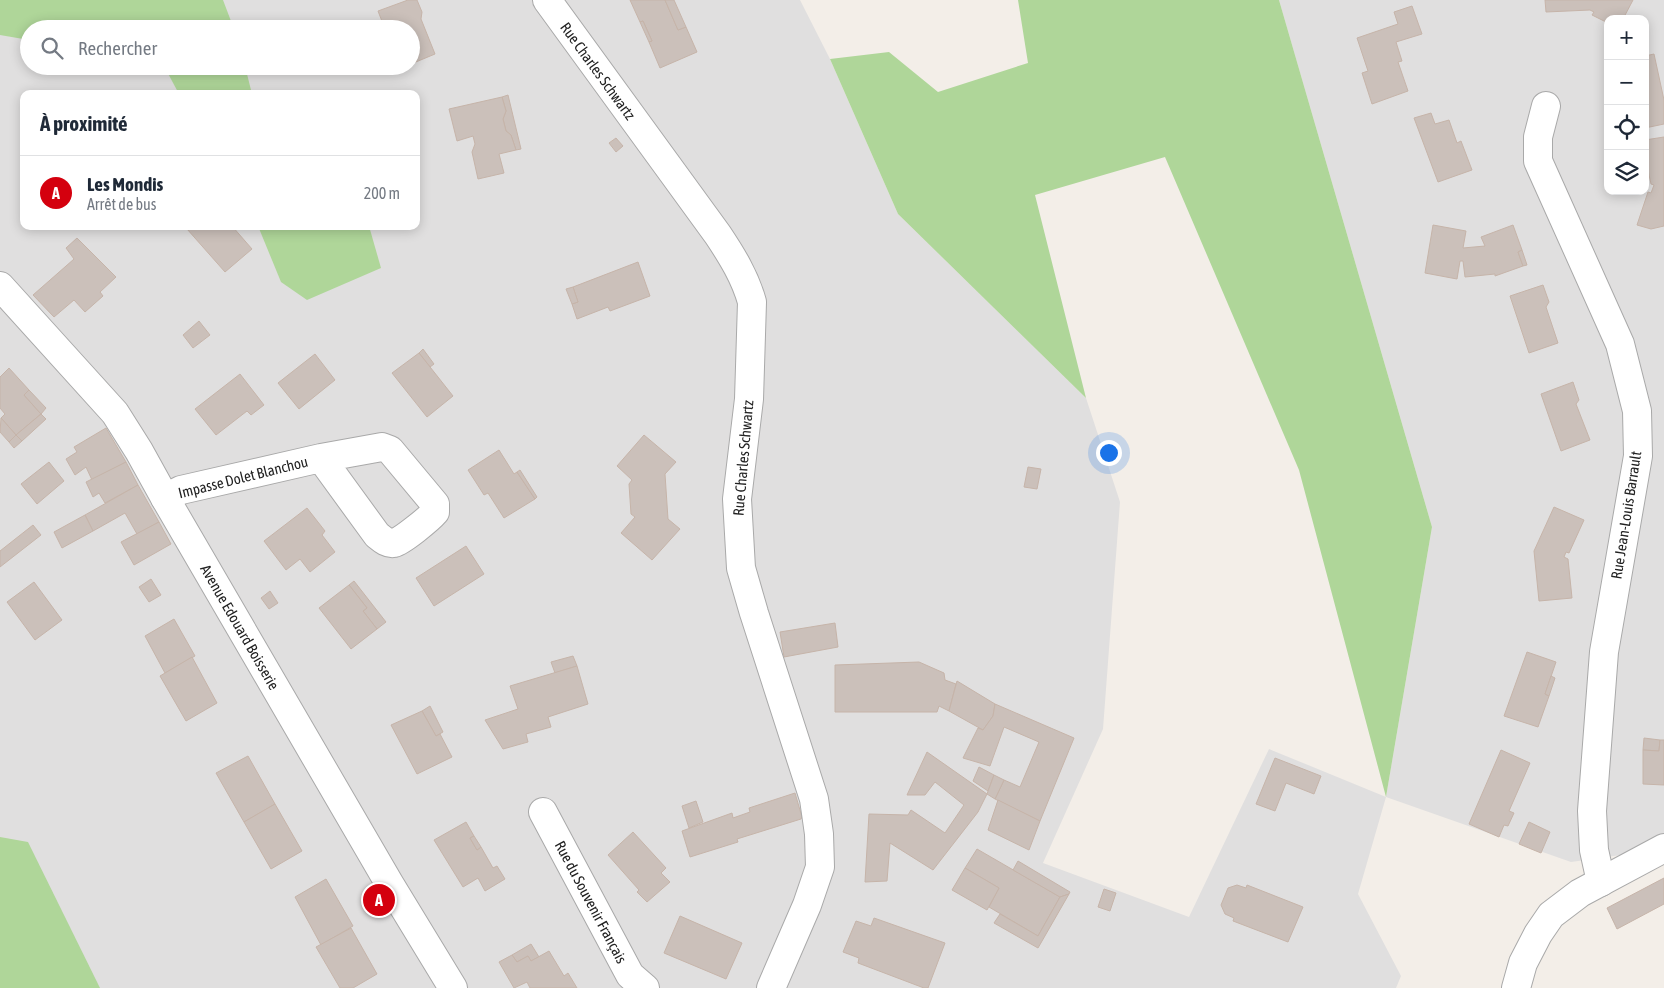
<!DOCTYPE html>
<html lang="fr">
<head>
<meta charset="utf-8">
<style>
	body { margin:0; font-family:"Asap Condensed",sans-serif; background:#f2f2f3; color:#1f2937 }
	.controls { position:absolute; right:15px; top:15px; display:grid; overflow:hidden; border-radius:10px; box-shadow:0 2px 12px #0003 }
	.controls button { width:45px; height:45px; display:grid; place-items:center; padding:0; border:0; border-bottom:1px solid #e0e1e3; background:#fff; color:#1f2937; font:25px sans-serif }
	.you { position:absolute; left:1108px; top:452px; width:18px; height:18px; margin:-12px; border:4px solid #fff; border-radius:50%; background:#1a73e8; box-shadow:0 0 0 8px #1a73e833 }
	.badge { display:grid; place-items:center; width:32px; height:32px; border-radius:50%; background:#d4000e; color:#fff; font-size:16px; font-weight:700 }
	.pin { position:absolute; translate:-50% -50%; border:2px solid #fff; box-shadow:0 1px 5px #0006 }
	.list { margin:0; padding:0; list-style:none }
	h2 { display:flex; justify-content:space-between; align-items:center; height:65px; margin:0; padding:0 20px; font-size:21px }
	h2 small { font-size:16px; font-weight:400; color:#747a83 }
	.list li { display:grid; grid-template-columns:32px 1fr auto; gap:15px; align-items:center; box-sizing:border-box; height:75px; padding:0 20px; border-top:1px solid #e0e1e3 }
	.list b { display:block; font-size:19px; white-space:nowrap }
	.list p { margin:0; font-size:16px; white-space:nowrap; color:#747a83 }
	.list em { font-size:16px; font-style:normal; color:#747a83 }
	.icon { flex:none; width:28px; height:28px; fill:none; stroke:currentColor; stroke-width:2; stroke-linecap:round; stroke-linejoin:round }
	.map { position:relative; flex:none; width:1664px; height:988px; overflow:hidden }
	.search { position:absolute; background:#fff; box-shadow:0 2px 12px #0003; left:20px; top:20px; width:400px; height:55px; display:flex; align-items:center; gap:12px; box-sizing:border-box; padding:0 18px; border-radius:28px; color:#747a83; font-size:19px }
	.panel { position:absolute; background:#fff; box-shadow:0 2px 12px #0003; left:20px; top:90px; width:400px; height:140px; border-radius:10px }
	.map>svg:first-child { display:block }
	.residential { fill:#e0dfdf; fill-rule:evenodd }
	.forest { fill:#afd699 }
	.building { fill:#cbc0ba; stroke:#c6b4a9 }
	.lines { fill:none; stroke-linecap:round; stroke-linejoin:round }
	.minor-casing { stroke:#a9a9a9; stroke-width:30 }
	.minor { stroke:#fff; stroke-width:28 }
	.labels { text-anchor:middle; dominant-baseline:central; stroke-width:4; stroke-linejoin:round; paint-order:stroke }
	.street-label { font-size:15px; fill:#222; stroke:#fff }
</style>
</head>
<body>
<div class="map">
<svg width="1664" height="988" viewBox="0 0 1664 988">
	<rect width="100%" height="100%" fill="#f3eee8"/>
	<path class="residential" d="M 0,0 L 800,0 L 830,59 L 898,214 L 1086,398 L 1120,502 L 1103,729 L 1043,863 L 1189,917 L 1269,749 L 1386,797 L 1432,527 L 1279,0 L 1664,0 L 1664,849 L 1571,862 L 1386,797 L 1358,894 L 1401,976 L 1396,988 L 0,988 ZM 1608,19 L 1645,19 L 1645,191 L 1608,191 ZM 29,29 L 411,29 L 411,66 L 29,66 ZM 24,94 L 416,94 L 416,226 L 24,226 Z"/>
	<g class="forest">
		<path d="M 0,0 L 223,0 L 234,29 L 29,29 L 29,40 L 0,35 Z"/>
		<path d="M 1018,0 L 1279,0 L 1432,527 L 1386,797 L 1299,470 L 1165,157 L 1035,195 L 1086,398 L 898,214 L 830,59 L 889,52 L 938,92 L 1028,63 Z"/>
		<path d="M 164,66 L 245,66 L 252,94 L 179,94 Z"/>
		<path d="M 258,226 L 369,226 L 381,268 L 307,300 L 281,282 Z"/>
		<path d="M 0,837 L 28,842 L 100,988 L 0,988 Z"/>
	</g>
	<g class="building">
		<path d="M 408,0 L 417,0 L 422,12 L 421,19 L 435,54 L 411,64 L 411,29 L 385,29 L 378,11 Z"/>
		<path d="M 630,0 L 665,0 L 678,30 L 686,27 L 697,52 L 660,68 L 649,42 L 652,41 L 643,21 L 640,22 Z"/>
		<path d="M 665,0 L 674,0 L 686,27 L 678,30 Z"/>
		<path d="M 1545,0 L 1633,0 L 1623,19 L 1608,19 L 1608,23 L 1592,15 L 1594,12 L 1590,10 L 1546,12 Z"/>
		<path d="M 1412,6 L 1422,34 L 1396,42 L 1402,61 L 1398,62 L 1408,91 L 1372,104 L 1362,73 L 1368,71 L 1357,38 L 1398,24 L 1394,12 Z"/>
		<path d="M 643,21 L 652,41 L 649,42 L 640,22 Z"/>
		<path d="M 1654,54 L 1664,100 L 1664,124 L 1645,128 L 1645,56 Z"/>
		<path d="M 508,95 L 521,149 L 516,150 L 511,135 L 506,131 L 503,119 L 506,111 L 502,97 Z"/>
		<path d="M 502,97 L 506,111 L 503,119 L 506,131 L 511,135 L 516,150 L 499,154 L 504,173 L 478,179 L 472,152 L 475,144 L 473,136 L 457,141 L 449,109 Z"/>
		<path d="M 1431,113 L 1435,124 L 1449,120 L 1457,143 L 1461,141 L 1472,170 L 1438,182 L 1414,118 Z"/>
		<path d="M 1664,137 L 1664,226 L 1651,229 L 1637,225 L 1648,192 L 1651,193 L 1654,185 L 1651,184 L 1645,156 L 1645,140 Z"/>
		<path d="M 616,138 L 623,146 L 616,152 L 609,143 Z"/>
		<path d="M 1433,225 L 1466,231 L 1463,248 L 1485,246 L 1481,237 L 1513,225 L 1522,250 L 1518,252 L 1523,266 L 1495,276 L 1495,274 L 1465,277 L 1463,261 L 1460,261 L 1457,279 L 1425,273 Z"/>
		<path d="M 190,226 L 232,226 L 252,249 L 225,272 L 187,229 Z"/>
		<path d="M 77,238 L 116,277 L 100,292 L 103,296 L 85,312 L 74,300 L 54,317 L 33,295 L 74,259 L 66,248 Z"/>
		<path d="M 1522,250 L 1527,265 L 1523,266 L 1518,252 Z"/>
		<path d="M 638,262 L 650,296 L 610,311 L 608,307 L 577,319 L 572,304 L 578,302 L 573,287 Z"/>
		<path d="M 1543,285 L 1549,302 L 1546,307 L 1558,343 L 1529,353 L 1510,296 Z"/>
		<path d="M 573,287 L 578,302 L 572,304 L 566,289 Z"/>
		<path d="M 199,321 L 210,335 L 193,348 L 183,335 Z"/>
		<path d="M 423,349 L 434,364 L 430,367 L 419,353 Z"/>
		<path d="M 419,353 L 453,396 L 427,417 L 392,373 Z"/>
		<path d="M 315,354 L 335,380 L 299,409 L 278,383 Z"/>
		<path d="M 9,368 L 29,390 L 24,395 L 41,414 L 16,435 L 1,418 L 5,414 L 0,408 L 0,377 Z"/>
		<path d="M 240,374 L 264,405 L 251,415 L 247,411 L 216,435 L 195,409 Z"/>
		<path d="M 1573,382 L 1579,400 L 1576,404 L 1590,440 L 1561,451 L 1541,394 Z"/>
		<path d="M 29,390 L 46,408 L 41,414 L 24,395 Z"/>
		<path d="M 41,414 L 46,419 L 22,441 L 16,435 Z"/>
		<path d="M 1,418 L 16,435 L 9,442 L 0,432 Z"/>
		<path d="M 106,428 L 126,462 L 92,480 L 86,467 L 75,475 L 66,459 L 77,452 L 74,447 Z"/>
		<path d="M 16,435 L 22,441 L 14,448 L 9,442 Z"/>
		<path d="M 644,435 L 676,462 L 665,474 L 668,519 L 680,529 L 652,560 L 621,533 L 635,517 L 631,514 L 629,484 L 632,480 L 617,466 Z"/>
		<path d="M 499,450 L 514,474 L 517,472 L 535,499 L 504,518 L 488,493 L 484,495 L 468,470 Z"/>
		<path d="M 49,462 L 64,481 L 37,504 L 21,484 Z"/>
		<path d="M 126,462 L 138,485 L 105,503 L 99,493 L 93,497 L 86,482 Z"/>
		<path d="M 1028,467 L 1041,469 L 1037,489 L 1024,487 Z"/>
		<path d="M 520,470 L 537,497 L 535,499 L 517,472 Z"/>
		<path d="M 138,485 L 159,522 L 137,534 L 125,513 L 93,531 L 85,515 Z"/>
		<path d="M 1554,507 L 1584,520 L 1569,553 L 1566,552 L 1564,557 L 1568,559 L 1572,598 L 1539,601 L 1534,551 Z"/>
		<path d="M 307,508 L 325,531 L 322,535 L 335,552 L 310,572 L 300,559 L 286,570 L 264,541 Z"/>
		<path d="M 85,515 L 93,531 L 62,548 L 54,532 Z"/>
		<path d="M 159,522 L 171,544 L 134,565 L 121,542 Z"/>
		<path d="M 33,525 L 41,535 L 0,567 L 0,551 Z"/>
		<path d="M 466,546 L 484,574 L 434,606 L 416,578 Z"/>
		<path d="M 151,579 L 161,595 L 149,602 L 139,587 Z"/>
		<path d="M 354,581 L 386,622 L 377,629 L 363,611 L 367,608 L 349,585 Z"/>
		<path d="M 34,582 L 62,620 L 35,640 L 7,602 Z"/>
		<path d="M 349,585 L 367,608 L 363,611 L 377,629 L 351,649 L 319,608 Z"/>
		<path d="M 270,591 L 278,603 L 269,609 L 261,598 Z"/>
		<path d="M 174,619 L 195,656 L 165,673 L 145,636 Z"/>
		<path d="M 835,623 L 838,647 L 784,657 L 780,632 Z"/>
		<path d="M 1527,652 L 1556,662 L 1545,694 L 1549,696 L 1538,727 L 1504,716 Z"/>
		<path d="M 573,656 L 577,666 L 555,673 L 551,662 Z"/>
		<path d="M 192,657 L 217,703 L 186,721 L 160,676 Z"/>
		<path d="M 919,662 L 944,673 L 945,680 L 956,684 L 949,711 L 939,706 L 937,712 L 835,712 L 835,665 Z"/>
		<path d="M 577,666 L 588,704 L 548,717 L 551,727 L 526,734 L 528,742 L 503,749 L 485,720 L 518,709 L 510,686 Z"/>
		<path d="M 1551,676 L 1555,678 L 1549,696 L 1545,694 Z"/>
		<path d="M 957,681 L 995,704 L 993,716 L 983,730 L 949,711 Z"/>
		<path d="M 995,704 L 1074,738 L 1040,821 L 995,799 L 1004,780 L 1020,787 L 1039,742 L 1004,727 L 990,766 L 963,758 L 978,728 L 983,730 L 993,716 Z"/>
		<path d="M 430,706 L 443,732 L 436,736 L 422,711 Z"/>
		<path d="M 422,711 L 436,736 L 440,734 L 452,757 L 417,774 L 391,725 Z"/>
		<path d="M 1644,738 L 1660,740 L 1659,751 L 1643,750 Z"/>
		<path d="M 1660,740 L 1664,740 L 1664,785 L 1643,784 L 1643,750 L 1659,751 Z"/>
		<path d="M 1501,750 L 1530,763 L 1509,811 L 1514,813 L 1508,826 L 1504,825 L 1499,837 L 1469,824 Z"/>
		<path d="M 927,752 L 987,794 L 978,812 L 933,870 L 890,843 L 887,881 L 865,882 L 869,814 L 908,815 L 911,810 L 945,833 L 964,805 L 935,782 L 925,795 L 907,795 Z"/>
		<path d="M 248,756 L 275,804 L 244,822 L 216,773 Z"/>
		<path d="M 1275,758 L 1321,776 L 1314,794 L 1286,783 L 1275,811 L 1256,804 Z"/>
		<path d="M 979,767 L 994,775 L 988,791 L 973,781 Z"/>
		<path d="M 994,775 L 1004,780 L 995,799 L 987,794 Z"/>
		<path d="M 795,793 L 802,817 L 801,819 L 737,839 L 738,842 L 690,857 L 682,831 L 732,813 L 733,818 L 750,812 L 749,808 Z"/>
		<path d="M 998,800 L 1040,821 L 1029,850 L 988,830 Z"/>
		<path d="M 696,801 L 703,822 L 689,828 L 682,806 Z"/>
		<path d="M 275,804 L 302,851 L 271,869 L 244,822 Z"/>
		<path d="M 466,822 L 474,836 L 470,838 L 477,850 L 481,847 L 493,868 L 497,866 L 505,879 L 485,891 L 478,878 L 463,887 L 434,840 Z"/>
		<path d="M 1529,822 L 1550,832 L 1541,853 L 1519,844 Z"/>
		<path d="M 633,832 L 666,868 L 661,873 L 670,882 L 647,902 L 637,892 L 639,890 L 608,855 Z"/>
		<path d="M 474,836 L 481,847 L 477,850 L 470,838 Z"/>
		<path d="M 977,849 L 1060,897 L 1038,936 L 989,907 L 999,888 L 965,868 Z"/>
		<path d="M 1018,861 L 1070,892 L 1069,894 L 1060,897 L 1013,870 Z"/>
		<path d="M 965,868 L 999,888 L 987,910 L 952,890 Z"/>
		<path d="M 1664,878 L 1664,904 L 1617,929 L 1607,908 Z"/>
		<path d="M 326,879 L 353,926 L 321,945 L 295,897 Z"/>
		<path d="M 1237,885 L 1246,888 L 1247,885 L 1303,907 L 1288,942 L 1233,921 L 1234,918 L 1225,914 L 1221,905 L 1228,888 Z"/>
		<path d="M 1104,889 L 1116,893 L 1110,911 L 1098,907 Z"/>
		<path d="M 1069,894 L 1038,948 L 994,923 L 1000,914 L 1038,936 L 1060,897 Z"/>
		<path d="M 680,916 L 742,943 L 726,979 L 664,953 Z"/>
		<path d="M 874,918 L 945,943 L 928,988 L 924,988 L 858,963 L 859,958 L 843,952 L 856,921 L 871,926 Z"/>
		<path d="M 351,928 L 377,974 L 353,988 L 340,988 L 316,947 Z"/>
		<path d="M 531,944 L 539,957 L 531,961 L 528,956 L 517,962 L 512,955 Z"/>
		<path d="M 549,951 L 564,976 L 568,973 L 577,988 L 530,988 L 527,982 L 514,988 L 499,962 L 512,955 L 517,962 L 528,956 L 531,961 Z"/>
	</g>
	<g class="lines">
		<g class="minor-casing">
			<g id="minor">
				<path d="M 547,0 L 718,235 C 732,256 745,277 752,302 L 749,399 L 737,499 L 741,568 L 754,613 L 814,799 L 819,834 L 820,867 L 807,905 L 771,988"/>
				<path d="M 1546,106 L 1538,137 L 1538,161 L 1620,344 L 1637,411 L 1638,456 L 1604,652 L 1592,811 L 1594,850 L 1601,882"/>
				<path d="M 0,286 L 115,413 L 139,451 L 165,498 L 389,883 L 453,988"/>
				<path d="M 165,498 L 181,490 L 321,458 L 382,447 L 390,450 L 435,504 L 435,512 C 429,519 402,541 394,543 C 387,544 382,539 377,535 L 321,458"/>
				<path d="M 543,812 L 630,975 L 645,988"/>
				<path d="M 1516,988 L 1523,963 L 1538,934 L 1551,915 L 1580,893 L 1664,848"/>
			</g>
		</g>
		<use href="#minor" class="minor"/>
	</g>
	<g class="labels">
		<g class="street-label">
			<text transform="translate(598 71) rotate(54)">Rue Charles Schwartz</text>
			<text transform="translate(743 458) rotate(-85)">Rue Charles Schwartz</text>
			<text transform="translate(243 477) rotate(-14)">Impasse Dolet Blanchou</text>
			<text transform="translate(1626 515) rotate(-81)">Rue Jean-Louis Barrault</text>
			<text transform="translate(240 627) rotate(60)">Avenue Edouard Boisserie</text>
			<text transform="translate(591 902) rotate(62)">Rue du Souvenir Français</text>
		</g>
	</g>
</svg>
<div class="controls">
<button>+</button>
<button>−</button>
<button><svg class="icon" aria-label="locate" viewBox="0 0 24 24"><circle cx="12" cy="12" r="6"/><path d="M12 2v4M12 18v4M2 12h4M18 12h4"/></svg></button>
<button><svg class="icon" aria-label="layers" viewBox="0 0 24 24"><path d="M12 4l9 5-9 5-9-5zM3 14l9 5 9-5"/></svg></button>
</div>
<div class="you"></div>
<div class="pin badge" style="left:379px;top:900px">A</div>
<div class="search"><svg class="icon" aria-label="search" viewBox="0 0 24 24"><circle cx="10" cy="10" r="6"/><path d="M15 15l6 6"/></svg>Rechercher</div>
<section class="panel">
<h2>À proximité<small></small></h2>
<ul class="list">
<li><span class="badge">A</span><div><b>Les Mondis</b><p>Arrêt de bus</p></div><em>200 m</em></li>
</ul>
</section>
</div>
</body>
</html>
